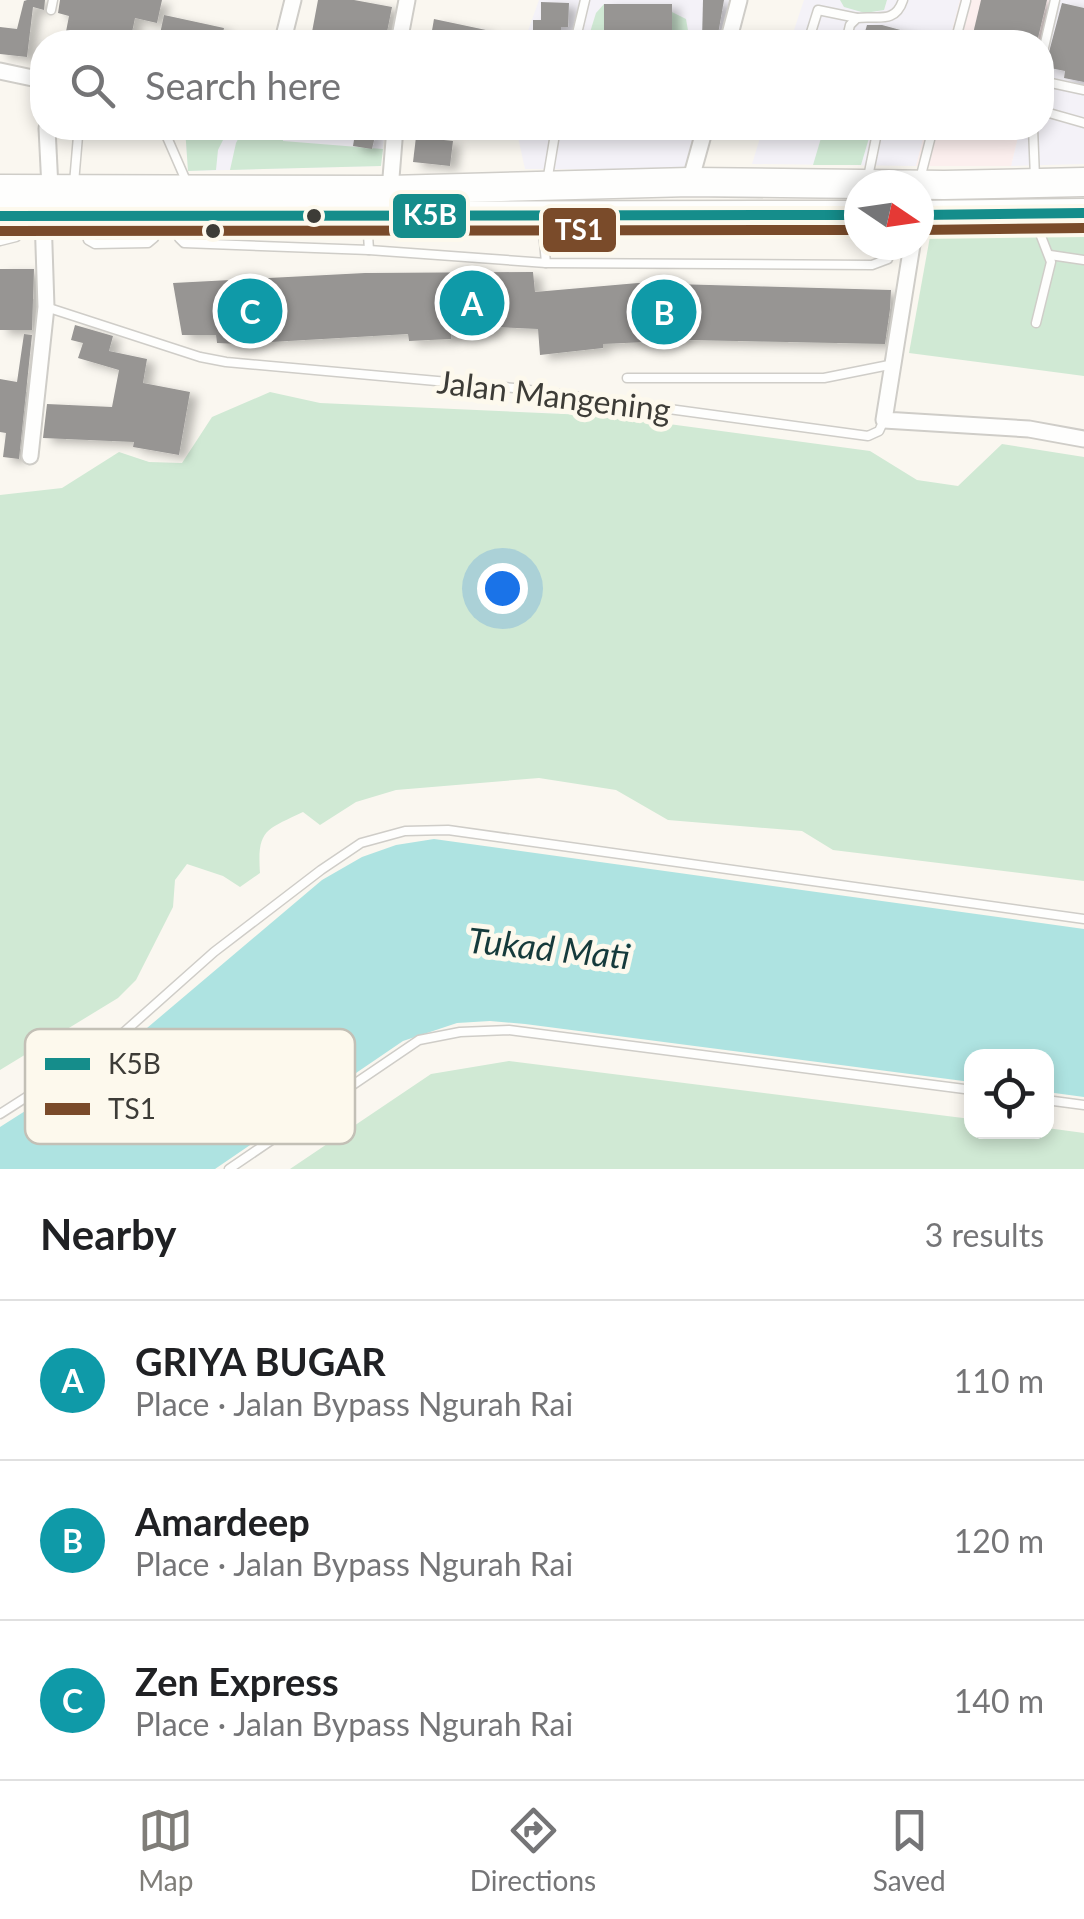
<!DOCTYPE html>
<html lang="en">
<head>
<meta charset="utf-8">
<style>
	body { margin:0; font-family:Lato,sans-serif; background:#f2f2f2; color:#202124 }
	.controls { position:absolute; right:30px; bottom:30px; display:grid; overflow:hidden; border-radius:20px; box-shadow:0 5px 15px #0003 }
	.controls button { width:90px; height:90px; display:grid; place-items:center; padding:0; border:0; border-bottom:2px solid #e0e0e0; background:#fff; color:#202124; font:50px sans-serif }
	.compass { position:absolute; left:844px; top:170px; width:90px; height:90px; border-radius:50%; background:#fff; box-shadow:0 5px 15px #0003; rotate:103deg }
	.you { position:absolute; left:502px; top:588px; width:35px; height:35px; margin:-25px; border:8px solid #fff; border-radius:50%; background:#1a73e8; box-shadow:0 0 0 15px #1a73e833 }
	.badge { display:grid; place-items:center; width:65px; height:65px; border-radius:50%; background:#7f7d78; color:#fff; font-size:32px; font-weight:700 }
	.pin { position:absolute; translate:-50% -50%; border:5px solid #fff; box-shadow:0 2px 10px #0006 }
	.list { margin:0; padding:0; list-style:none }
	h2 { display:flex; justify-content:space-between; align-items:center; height:130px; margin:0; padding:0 40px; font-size:42px }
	h2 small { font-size:32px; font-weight:400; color:#757577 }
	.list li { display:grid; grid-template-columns:65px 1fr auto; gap:30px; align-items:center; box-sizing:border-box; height:160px; padding:0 40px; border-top:2px solid #e0e0e0 }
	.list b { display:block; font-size:38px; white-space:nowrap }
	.list p { margin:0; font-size:32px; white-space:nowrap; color:#757577 }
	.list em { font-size:32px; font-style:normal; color:#757577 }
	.icon { flex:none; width:55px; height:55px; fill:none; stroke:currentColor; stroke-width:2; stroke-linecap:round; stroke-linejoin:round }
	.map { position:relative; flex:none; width:1084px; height:1169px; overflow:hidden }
	.search { position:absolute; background:#fff; box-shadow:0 5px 15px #0003; left:30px; right:30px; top:30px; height:110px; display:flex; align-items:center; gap:25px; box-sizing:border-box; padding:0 35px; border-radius:40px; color:#757577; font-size:38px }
	.sheet { height:610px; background:#fff }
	nav { display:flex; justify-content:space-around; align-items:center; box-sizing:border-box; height:140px; border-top:2px solid #e0e0e0; background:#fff; font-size:28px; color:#757577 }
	nav a { display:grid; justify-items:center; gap:5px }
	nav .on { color:#7f7d78 }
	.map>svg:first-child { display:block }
	.commercial { fill:#f4f2f8 }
	.industrial { fill:#fcefee }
	.green { fill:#d0e9d4 }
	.water { fill:#aee3e1 }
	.building { fill:#979593; filter:url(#shadow) }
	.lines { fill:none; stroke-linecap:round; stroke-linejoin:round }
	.lane-casing { stroke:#cfcdc8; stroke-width:11 }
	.street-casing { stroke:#cfcdc8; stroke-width:19 }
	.highway-casing { stroke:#cfcdc8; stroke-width:31 }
	.lane { stroke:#fefefd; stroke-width:8 }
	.street { stroke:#fefefd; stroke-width:15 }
	.highway { stroke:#fefefd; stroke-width:28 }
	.bus-1-casing { stroke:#fdf9ed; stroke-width:18 }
	.bus-2-casing { stroke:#fdf9ed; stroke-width:18 }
	.bus-1 { stroke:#158d8b; stroke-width:10 }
	.bus-2 { stroke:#7a4b2a; stroke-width:10 }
	.bus-dot { fill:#3d3c37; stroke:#fdf9ed; stroke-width:4 }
	.labels { text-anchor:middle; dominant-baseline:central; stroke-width:10; stroke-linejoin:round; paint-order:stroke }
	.street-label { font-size:32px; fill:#3d3c37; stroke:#fdf9ed }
	.water-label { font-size:35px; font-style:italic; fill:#153a3b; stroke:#fdf9ed }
	.key { fill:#fdf9ed; stroke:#c3c0b6; stroke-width:2.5 }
	.key-label { font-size:28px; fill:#3d3c37 }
	.line-badge { stroke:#fdf9ed; stroke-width:4 }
	.badge-label { font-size:28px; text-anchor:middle; font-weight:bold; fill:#fff }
</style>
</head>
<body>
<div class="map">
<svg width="1084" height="1169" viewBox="0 0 1084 1169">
	<defs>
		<filter id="shadow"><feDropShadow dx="8" dy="4.5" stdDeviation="5" flood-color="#0004"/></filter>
	</defs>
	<rect width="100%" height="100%" fill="#faf7f0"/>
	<g class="commercial">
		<path d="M 539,0 L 734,0 L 722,42 L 524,42 Z"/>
		<path d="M 804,0 L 960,0 L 949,42 L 790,42 Z"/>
		<path d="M 1050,0 L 1084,0 L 1084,164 L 1011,166 L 1020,128 L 1042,128 L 1040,42 Z"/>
		<path d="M 185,128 L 385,128 L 381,166 L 188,171 Z"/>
		<path d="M 516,128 L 700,128 L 690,170 L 525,169 Z"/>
		<path d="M 763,128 L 926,128 L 916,166 L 752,164 Z"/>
	</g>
	<g class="industrial">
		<path d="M 960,0 L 1050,0 L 1040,42 L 949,42 Z"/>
		<path d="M 926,128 L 1020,128 L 1011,166 L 916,166 Z"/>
	</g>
	<g class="green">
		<path d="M 840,0 L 887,0 L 884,10 L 865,13 L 844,7 Z"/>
		<path d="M 604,4 L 604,42 L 587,42 L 596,13 Z"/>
		<path d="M 672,12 L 686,19 L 690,42 L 622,42 L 672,42 Z"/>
		<path d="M 185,128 L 229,128 L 218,150 L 216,170 L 188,171 Z"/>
		<path d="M 244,128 L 284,128 L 283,141 L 383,149 L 381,166 L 230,170 L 236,143 Z"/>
		<path d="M 824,128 L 872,128 L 861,165 L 813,165 Z"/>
		<path d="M 931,231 L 1084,234 L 1084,376 L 909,353 Z"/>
		<path d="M 270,392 L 320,403 L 609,416 L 870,451 L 917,480 L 958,486 L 1002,444 L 1084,457 L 1084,881 L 833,850 L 802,831 L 668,820 L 616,790 L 539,778 L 396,790 L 356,802 L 320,825 L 303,812 C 266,830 257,829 260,873 L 240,887 L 223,876 L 187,864 L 175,880 L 173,907 L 136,980 L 118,998 L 0,1070 L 0,495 L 62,488 L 119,452 L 149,462 L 182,463 L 212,417 Z"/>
		<path d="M 509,1061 L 971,1119 L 972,1132 L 1046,1132 L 1047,1128 L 1084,1133 L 1084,1169 L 290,1169 L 431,1074 Z"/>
	</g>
	<path class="water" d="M 434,839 L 1084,929 L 1084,1097 L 1047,1092 L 1046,1056 L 972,1056 L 971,1082 L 525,1024 L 490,1021 L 457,1023 L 403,1041 L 215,1169 L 0,1169 L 0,1127 L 121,1050 L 322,880 L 362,857 L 396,845 Z"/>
	<g class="building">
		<path d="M 27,0 L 45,0 L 44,10 L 33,7 L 27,57 L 0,54 L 0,27 L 17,29 L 24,1 Z"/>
		<path d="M 60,0 L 162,0 L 157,23 L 135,18 L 130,42 L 64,42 L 69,16 L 58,13 Z"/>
		<path d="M 318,0 L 354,0 L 392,7 L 385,42 L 312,32 Z"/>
		<path d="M 703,0 L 724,0 L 717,40 L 702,40 Z"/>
		<path d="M 981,0 L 1047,0 L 1037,42 L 971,42 Z"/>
		<path d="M 541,2 L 569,3 L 568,27 L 561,27 L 561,42 L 533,42 L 533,20 L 541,20 Z"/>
		<path d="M 1062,3 L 1084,8 L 1084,82 L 1064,78 L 1065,71 L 1045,67 Z"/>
		<rect x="604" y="4" width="68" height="38"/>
		<path d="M 164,15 L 224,28 L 221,42 L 199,42 L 160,34 Z"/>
		<path d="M 434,19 L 486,30 L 484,42 L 430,42 Z"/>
		<path d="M 867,25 L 882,25 L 930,38 L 929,42 L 862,42 Z"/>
		<path d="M 356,128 L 377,128 L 372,149 L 353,146 Z"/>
		<path d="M 416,137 L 453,141 L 450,166 L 413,162 Z"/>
		<path d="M 0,269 L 34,269 L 32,330 L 0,330 Z"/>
		<path d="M 533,272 L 535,292 L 638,283 L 891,290 L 890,309 L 885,344 L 689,340 L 603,344 L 603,348 L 540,355 L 538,329 L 495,327 L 495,333 L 451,334 L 451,339 L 409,341 L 408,334 L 237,344 L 217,343 L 216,335 L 182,335 L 173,283 L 365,273 Z"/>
		<path d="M 75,325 L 113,336 L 109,351 L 147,359 L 143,383 L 190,392 L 179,455 L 133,447 L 134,442 L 43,438 L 47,404 L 112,407 L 119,370 L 78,358 L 83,343 L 71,340 Z"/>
		<path d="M 24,334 L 32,335 L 19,459 L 3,457 L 6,433 L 0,432 L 0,379 L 17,382 Z"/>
	</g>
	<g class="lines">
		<g class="lane-casing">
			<g id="lane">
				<path d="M 51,10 L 53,0"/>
				<path d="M 575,42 L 585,0"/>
				<path d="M 808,42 L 818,10 L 857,18"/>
				<path d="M 846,42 L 850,25 L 857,18 C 876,15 895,25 903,0"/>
				<path d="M 955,42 L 966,1"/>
				<path d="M 1042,56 L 1055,0"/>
				<path d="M 1042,81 L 1084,90"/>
				<path d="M 1042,111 L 1084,123"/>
				<path d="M 163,128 L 187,183"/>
				<path d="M 1033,128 L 1035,178"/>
				<path d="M 868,177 L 878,128"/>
				<path d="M 920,179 L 933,128"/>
				<path d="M 547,182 L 556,128"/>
				<path d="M 74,183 L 78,136 L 84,128"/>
				<path d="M 1034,218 L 1051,262 L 1036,323"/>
				<path d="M 180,219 L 179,238 L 184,243 L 369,250 L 546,263 L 872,265 L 888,259 L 891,245"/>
				<path d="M 367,219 L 369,250"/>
				<path d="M 542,220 L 546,263"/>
				<path d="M 84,222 L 88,240 L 95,244 L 148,243 L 154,238 L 155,224"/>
				<path d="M 0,241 L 16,237 L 18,220"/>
				<path d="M 1050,255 L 1084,260"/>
				<path d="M 46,307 L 200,357 L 226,362 L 514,388 L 868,436 L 879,431 L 884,420"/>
				<path d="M 627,378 L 824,378 L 894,364"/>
				<path d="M 1046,1100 L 1084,1105"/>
				<path d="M 0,1114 L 114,1041 L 214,952 L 321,870 L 361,843 L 405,831 L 448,830 L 1084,919"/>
				<path d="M 229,1169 L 419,1040 L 460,1032 L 509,1030 L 972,1090"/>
			</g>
		</g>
		<g class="street-casing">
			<g id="street">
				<path d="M 283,40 L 293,0"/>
				<path d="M 399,42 L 407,0"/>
				<path d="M 728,42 L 739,0"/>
				<path d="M 0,71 L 42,80"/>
				<path d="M 47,128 L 50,188"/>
				<path d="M 690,182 L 705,128"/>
				<path d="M 390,190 L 395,128"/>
				<path d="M 912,245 L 884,420 L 1029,429 L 1084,439"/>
				<path d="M 30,456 L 46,307 L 43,216"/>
			</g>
		</g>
		<g class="highway-casing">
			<g id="highway">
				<path d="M 0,189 L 390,190 L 690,182 L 944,185 L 1084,182"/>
				<path d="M 919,215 L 1084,213"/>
				<path d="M 0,216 L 859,215"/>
			</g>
		</g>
		<use href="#lane" class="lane"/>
		<use href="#street" class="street"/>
		<use href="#highway" class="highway"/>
		<g class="bus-1-casing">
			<g id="bus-1">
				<path d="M 919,215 L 1084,213"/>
				<path d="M 0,216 L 859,215"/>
			</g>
		</g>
		<g class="bus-2-casing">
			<g id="bus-2">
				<path d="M 919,230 L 1084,228"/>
				<path d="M 0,231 L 859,230"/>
			</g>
		</g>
		<use href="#bus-1" class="bus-1"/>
		<use href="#bus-2" class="bus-2"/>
	</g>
	<g class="bus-dot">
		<circle cx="314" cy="216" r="9"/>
		<circle cx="213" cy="231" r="9"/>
	</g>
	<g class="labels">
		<g class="street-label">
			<text transform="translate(554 395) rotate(7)">Jalan Mangening</text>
		</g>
		<g class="water-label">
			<text transform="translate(549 947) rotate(6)">Tukad Mati</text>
		</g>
	</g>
	<rect x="25" y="1029" width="330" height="115" rx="15" class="key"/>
	<rect x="45" y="1058" width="45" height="12" fill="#158d8b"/>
	<rect x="45" y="1103" width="45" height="12" fill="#7a4b2a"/>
	<g class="key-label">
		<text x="108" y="1074">K5B</text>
		<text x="108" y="1119">TS1</text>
	</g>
	<g class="line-badge">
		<rect x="391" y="192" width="77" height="48" rx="10" fill="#158d8b"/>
		<rect x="541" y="206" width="77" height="48" rx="10" fill="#7a4b2a"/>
	</g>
	<g class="badge-label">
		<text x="430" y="225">K5B</text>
		<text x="579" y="240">TS1</text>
	</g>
</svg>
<div class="controls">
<button><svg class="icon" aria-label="locate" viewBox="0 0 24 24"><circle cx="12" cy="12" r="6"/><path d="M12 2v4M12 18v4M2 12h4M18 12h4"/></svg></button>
</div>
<svg class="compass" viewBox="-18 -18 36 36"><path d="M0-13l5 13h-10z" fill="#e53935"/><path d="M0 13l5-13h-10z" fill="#757577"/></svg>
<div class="you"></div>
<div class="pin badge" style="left:472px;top:303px;background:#0f9aa8">A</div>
<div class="pin badge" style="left:664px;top:312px;background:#0f9aa8">B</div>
<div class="pin badge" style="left:250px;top:311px;background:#0f9aa8">C</div>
<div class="search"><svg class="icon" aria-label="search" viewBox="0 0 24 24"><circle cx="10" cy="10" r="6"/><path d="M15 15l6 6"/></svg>Search here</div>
</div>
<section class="sheet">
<h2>Nearby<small>3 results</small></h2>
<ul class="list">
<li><span class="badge" style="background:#0f9aa8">A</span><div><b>GRIYA BUGAR</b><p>Place · Jalan Bypass Ngurah Rai</p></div><em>110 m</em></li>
<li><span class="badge" style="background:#0f9aa8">B</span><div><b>Amardeep</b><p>Place · Jalan Bypass Ngurah Rai</p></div><em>120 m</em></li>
<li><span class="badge" style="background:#0f9aa8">C</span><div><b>Zen Express</b><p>Place · Jalan Bypass Ngurah Rai</p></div><em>140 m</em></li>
</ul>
</section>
<nav>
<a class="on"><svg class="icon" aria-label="map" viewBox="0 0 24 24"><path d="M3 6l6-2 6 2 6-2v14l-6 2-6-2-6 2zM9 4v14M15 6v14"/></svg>Map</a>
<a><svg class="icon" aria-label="directions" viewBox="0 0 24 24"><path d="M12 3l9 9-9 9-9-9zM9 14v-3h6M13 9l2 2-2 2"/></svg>Directions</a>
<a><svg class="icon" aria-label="saved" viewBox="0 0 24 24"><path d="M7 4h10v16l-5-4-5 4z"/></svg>Saved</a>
</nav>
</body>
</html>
